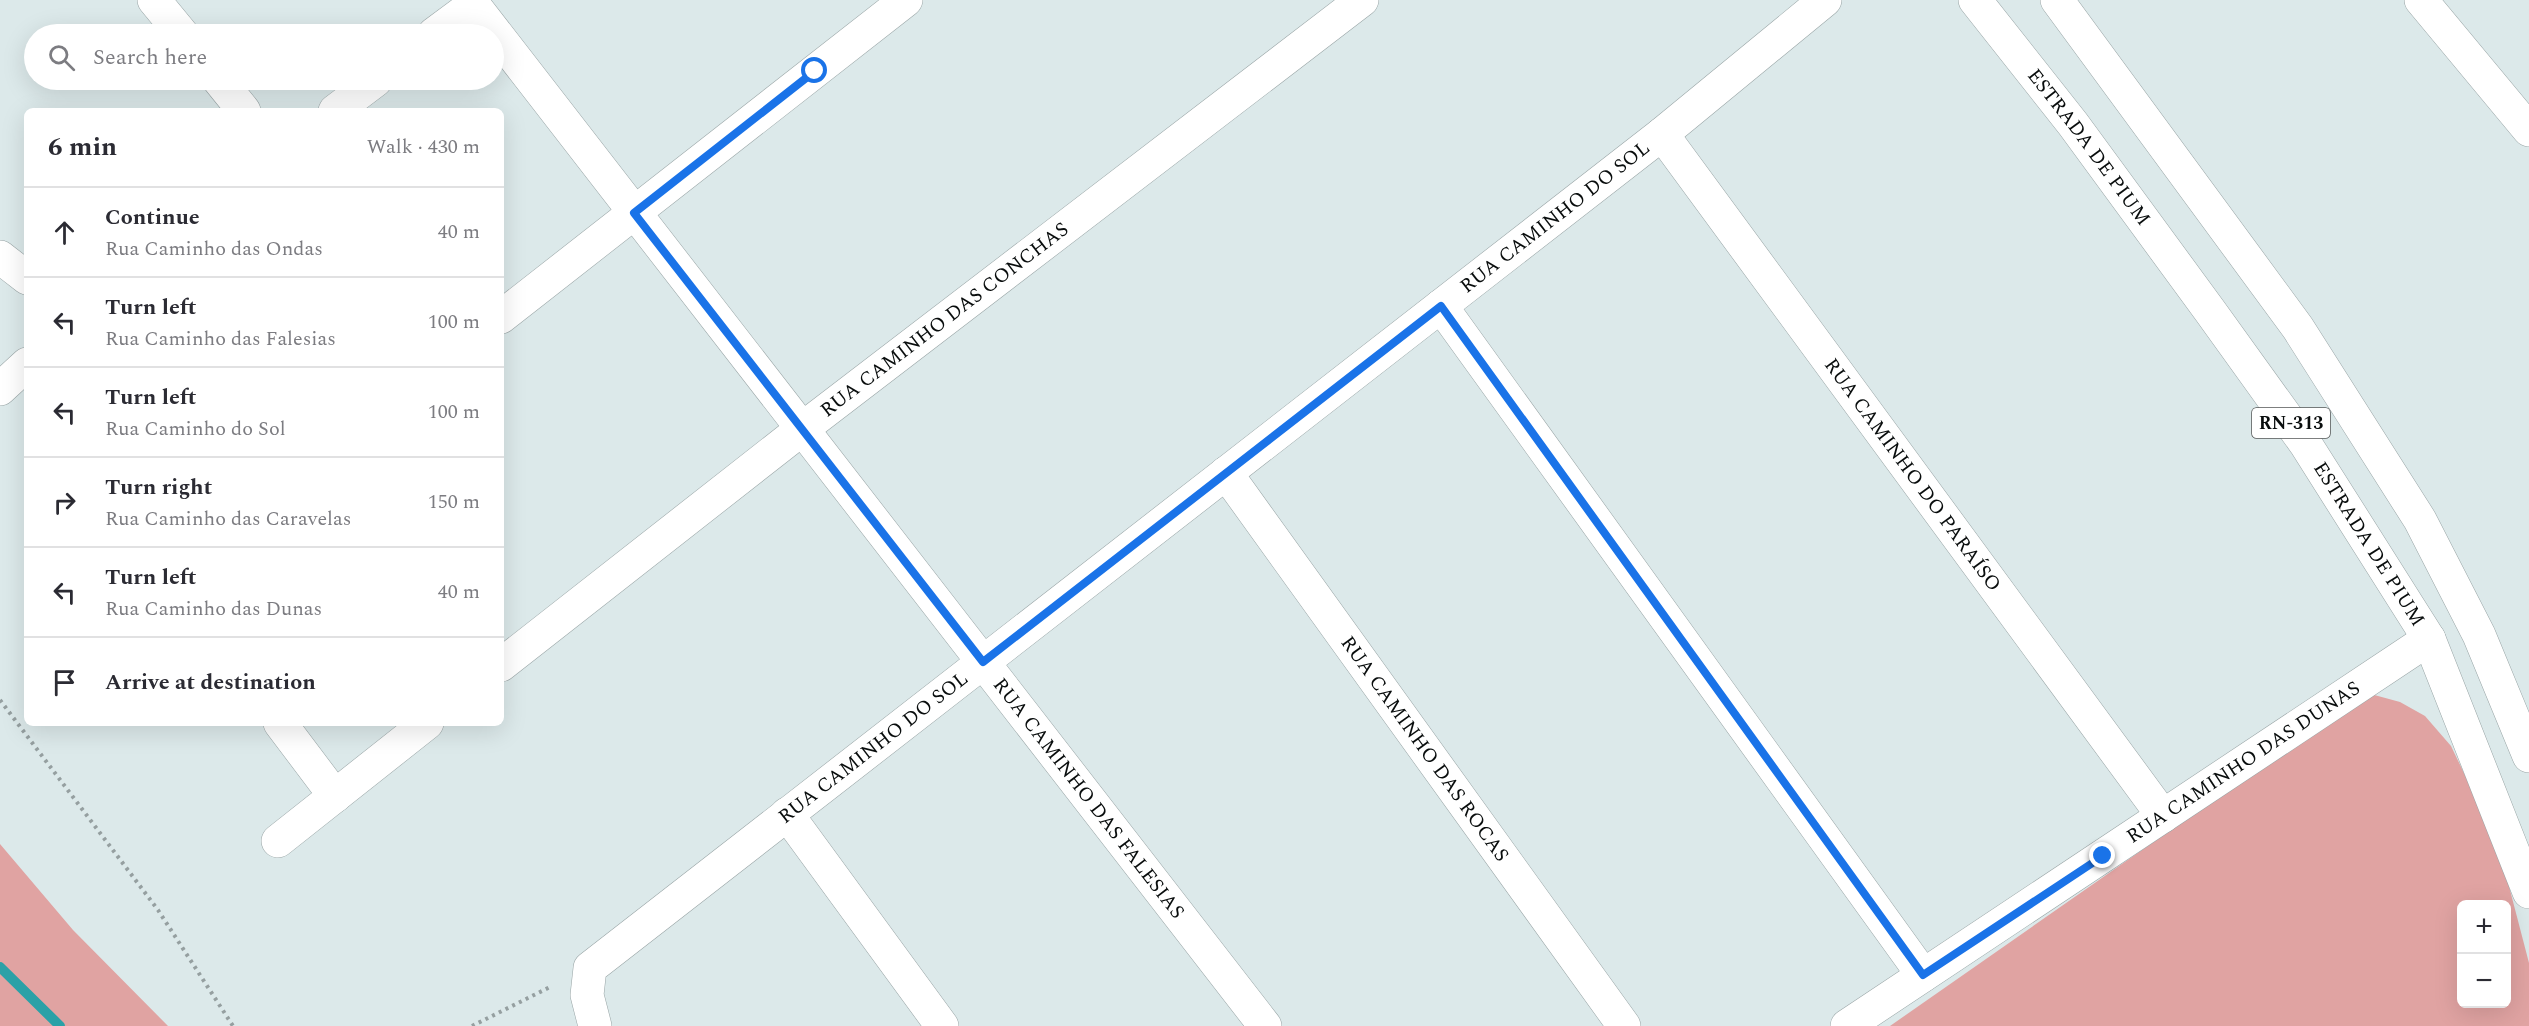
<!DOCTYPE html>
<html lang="en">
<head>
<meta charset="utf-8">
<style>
	body { margin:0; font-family:Spectral,serif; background:#f2f2f3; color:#2b2b33 }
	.controls { position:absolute; right:18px; bottom:18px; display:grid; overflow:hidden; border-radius:9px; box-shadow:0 6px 24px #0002 }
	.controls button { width:54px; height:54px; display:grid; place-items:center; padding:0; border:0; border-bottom:2px solid #e1e1e2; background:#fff; color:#2b2b33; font:30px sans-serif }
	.stop { position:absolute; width:18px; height:18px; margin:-14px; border:4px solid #1a73e8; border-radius:50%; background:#fff }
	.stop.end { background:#1a73e8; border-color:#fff; box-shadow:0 2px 6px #0008 }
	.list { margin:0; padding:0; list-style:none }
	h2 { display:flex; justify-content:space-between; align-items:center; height:78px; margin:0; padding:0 24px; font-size:26px }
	h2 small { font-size:20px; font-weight:400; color:#7c7c81 }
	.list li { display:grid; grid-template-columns:39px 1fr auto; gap:18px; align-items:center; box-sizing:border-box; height:90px; padding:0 24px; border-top:2px solid #e1e1e2 }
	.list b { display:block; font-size:22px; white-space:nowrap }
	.list p { margin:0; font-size:20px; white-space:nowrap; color:#7c7c81 }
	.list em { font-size:20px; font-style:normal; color:#7c7c81 }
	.icon { flex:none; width:33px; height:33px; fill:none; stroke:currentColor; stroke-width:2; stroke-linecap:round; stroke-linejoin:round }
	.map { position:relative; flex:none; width:2529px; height:1026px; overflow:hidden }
	.search { position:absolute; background:#fff; box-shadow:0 6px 24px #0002; left:24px; top:24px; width:480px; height:66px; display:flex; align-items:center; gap:15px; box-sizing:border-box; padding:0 21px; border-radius:33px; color:#7c7c81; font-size:22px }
	.panel { position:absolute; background:#fff; box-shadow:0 6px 24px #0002; left:24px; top:108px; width:480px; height:618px; border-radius:9px }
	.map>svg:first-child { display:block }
	.green { fill:#e0a3a2; fill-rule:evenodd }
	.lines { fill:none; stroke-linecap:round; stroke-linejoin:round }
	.stream { stroke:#2ba1a7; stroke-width:10 }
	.minor-casing { stroke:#99a5a6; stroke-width:34 }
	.major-casing { stroke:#99a5a6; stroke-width:34 }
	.path { stroke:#959fa0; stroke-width:4; stroke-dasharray:3 4.5; stroke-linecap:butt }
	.minor { stroke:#fff; stroke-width:33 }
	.major { stroke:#fff; stroke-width:33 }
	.route { stroke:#1a73e8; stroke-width:8 }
	.labels { text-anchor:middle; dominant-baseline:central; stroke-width:6; stroke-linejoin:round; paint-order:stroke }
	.shield { fill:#fff; stroke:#535656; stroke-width:1.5 }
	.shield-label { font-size:18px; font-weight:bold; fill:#090d0d }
	.street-label { font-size:20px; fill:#090d0d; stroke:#fff }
</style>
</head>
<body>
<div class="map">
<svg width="2529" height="1026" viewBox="0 0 2529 1026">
	<rect width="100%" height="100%" fill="#dce9ea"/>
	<g class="green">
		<path d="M 2367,693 L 2400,702 L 2425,716 L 2451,746 L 2498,844 L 2529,963 L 2529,1026 L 1890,1026 ZM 2462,904 L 2506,904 L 2506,1004 L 2462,1004 Z"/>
		<path d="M 0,844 L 73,930 L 168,1026 L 0,1026 Z"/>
	</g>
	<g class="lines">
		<path class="stream" d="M 0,967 L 60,1026"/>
		<g class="minor-casing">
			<g id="minor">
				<path d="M 154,0 L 182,34"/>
				<path id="s1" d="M 470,0 L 1265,1026"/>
				<path d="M 2421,0 L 2529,130"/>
				<path d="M 434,34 L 473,5"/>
				<path d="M 219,80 L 244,111"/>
				<path d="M 335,111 L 376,80"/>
				<path id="s2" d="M 1662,134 L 2163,816"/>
				<path d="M 0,257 L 27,278"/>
				<path d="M 1441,306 L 1923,975"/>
				<path d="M 501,317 L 906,0"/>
				<path d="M 0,389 L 27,364"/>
				<path id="s3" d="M 1226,473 L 1624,1026"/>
				<path id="s4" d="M 501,665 L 802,429 L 1362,0"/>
				<path d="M 280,723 L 335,796"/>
				<path d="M 787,814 L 942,1026"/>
				<path d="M 278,841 L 427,723"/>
				<path id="s5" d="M 595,1026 L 587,995 L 590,968 L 1662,134 L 1825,0"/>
				<path id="s6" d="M 1847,1026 L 2429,639"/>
			</g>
		</g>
		<g class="major-casing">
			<g id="major">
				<path id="s7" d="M 1975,0 L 2073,124 L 2210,311 L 2305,443 L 2429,639 L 2529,892"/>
				<path d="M 2057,0 L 2298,328 L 2420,520 L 2479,635 L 2529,756"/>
			</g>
		</g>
		<g class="path">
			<path d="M 0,700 L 158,910 L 233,1026"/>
			<path d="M 472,1026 L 552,986"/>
		</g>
		<use href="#minor" class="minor"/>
		<use href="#major" class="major"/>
	</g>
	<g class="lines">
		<path class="route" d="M 815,71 L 634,213 L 983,662 L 1441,306 L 1923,975 L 2103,856"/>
	</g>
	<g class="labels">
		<rect class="shield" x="2252" y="408" width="78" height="30" rx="4.5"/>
		<g class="shield-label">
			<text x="2291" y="423">RN-313</text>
		</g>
		<g class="street-label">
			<text stroke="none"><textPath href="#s7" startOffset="186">ESTRADA DE PIUM</textPath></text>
			<text stroke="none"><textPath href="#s5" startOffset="1282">RUA CAMINHO DO SOL</textPath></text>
			<text stroke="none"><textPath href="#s4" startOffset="562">RUA CAMINHO DAS CONCHAS</textPath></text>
			<text stroke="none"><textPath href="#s2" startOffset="423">RUA CAMINHO DO PARAÍSO</textPath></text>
			<text stroke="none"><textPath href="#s7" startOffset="672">ESTRADA DE PIUM</textPath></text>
			<text stroke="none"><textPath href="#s5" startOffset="418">RUA CAMINHO DO SOL</textPath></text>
			<text stroke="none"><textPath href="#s3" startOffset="340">RUA CAMINHO DAS ROCAS</textPath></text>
			<text stroke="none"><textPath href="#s6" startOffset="476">RUA CAMINHO DAS DUNAS</textPath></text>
			<text stroke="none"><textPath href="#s1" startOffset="1010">RUA CAMINHO DAS FALESIAS</textPath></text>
		</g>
	</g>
</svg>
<div class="controls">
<button>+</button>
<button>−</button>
</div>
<div class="stop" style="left:815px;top:71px"></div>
<div class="stop end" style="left:2103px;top:856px"></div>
<div class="search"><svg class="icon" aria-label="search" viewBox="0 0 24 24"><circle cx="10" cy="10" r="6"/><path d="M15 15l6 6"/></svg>Search here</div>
<section class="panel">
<h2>6 min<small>Walk · 430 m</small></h2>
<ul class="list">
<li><svg class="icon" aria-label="ahead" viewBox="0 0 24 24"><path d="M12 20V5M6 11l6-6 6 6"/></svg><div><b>Continue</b><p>Rua Caminho das Ondas</p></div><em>40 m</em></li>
<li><svg class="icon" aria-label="left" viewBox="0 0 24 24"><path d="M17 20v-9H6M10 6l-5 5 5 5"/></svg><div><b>Turn left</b><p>Rua Caminho das Falesias</p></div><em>100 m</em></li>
<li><svg class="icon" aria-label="left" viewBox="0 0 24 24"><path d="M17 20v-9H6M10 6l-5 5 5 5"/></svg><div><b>Turn left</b><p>Rua Caminho do Sol</p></div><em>100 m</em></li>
<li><svg class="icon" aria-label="right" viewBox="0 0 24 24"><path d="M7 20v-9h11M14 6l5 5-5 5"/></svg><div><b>Turn right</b><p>Rua Caminho das Caravelas</p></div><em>150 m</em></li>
<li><svg class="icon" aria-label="left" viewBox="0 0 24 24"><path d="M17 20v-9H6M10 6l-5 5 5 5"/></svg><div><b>Turn left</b><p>Rua Caminho das Dunas</p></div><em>40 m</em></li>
<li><svg class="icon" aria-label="arrive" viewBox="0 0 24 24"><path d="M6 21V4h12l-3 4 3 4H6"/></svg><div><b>Arrive at destination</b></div></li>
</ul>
</section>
</div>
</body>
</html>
